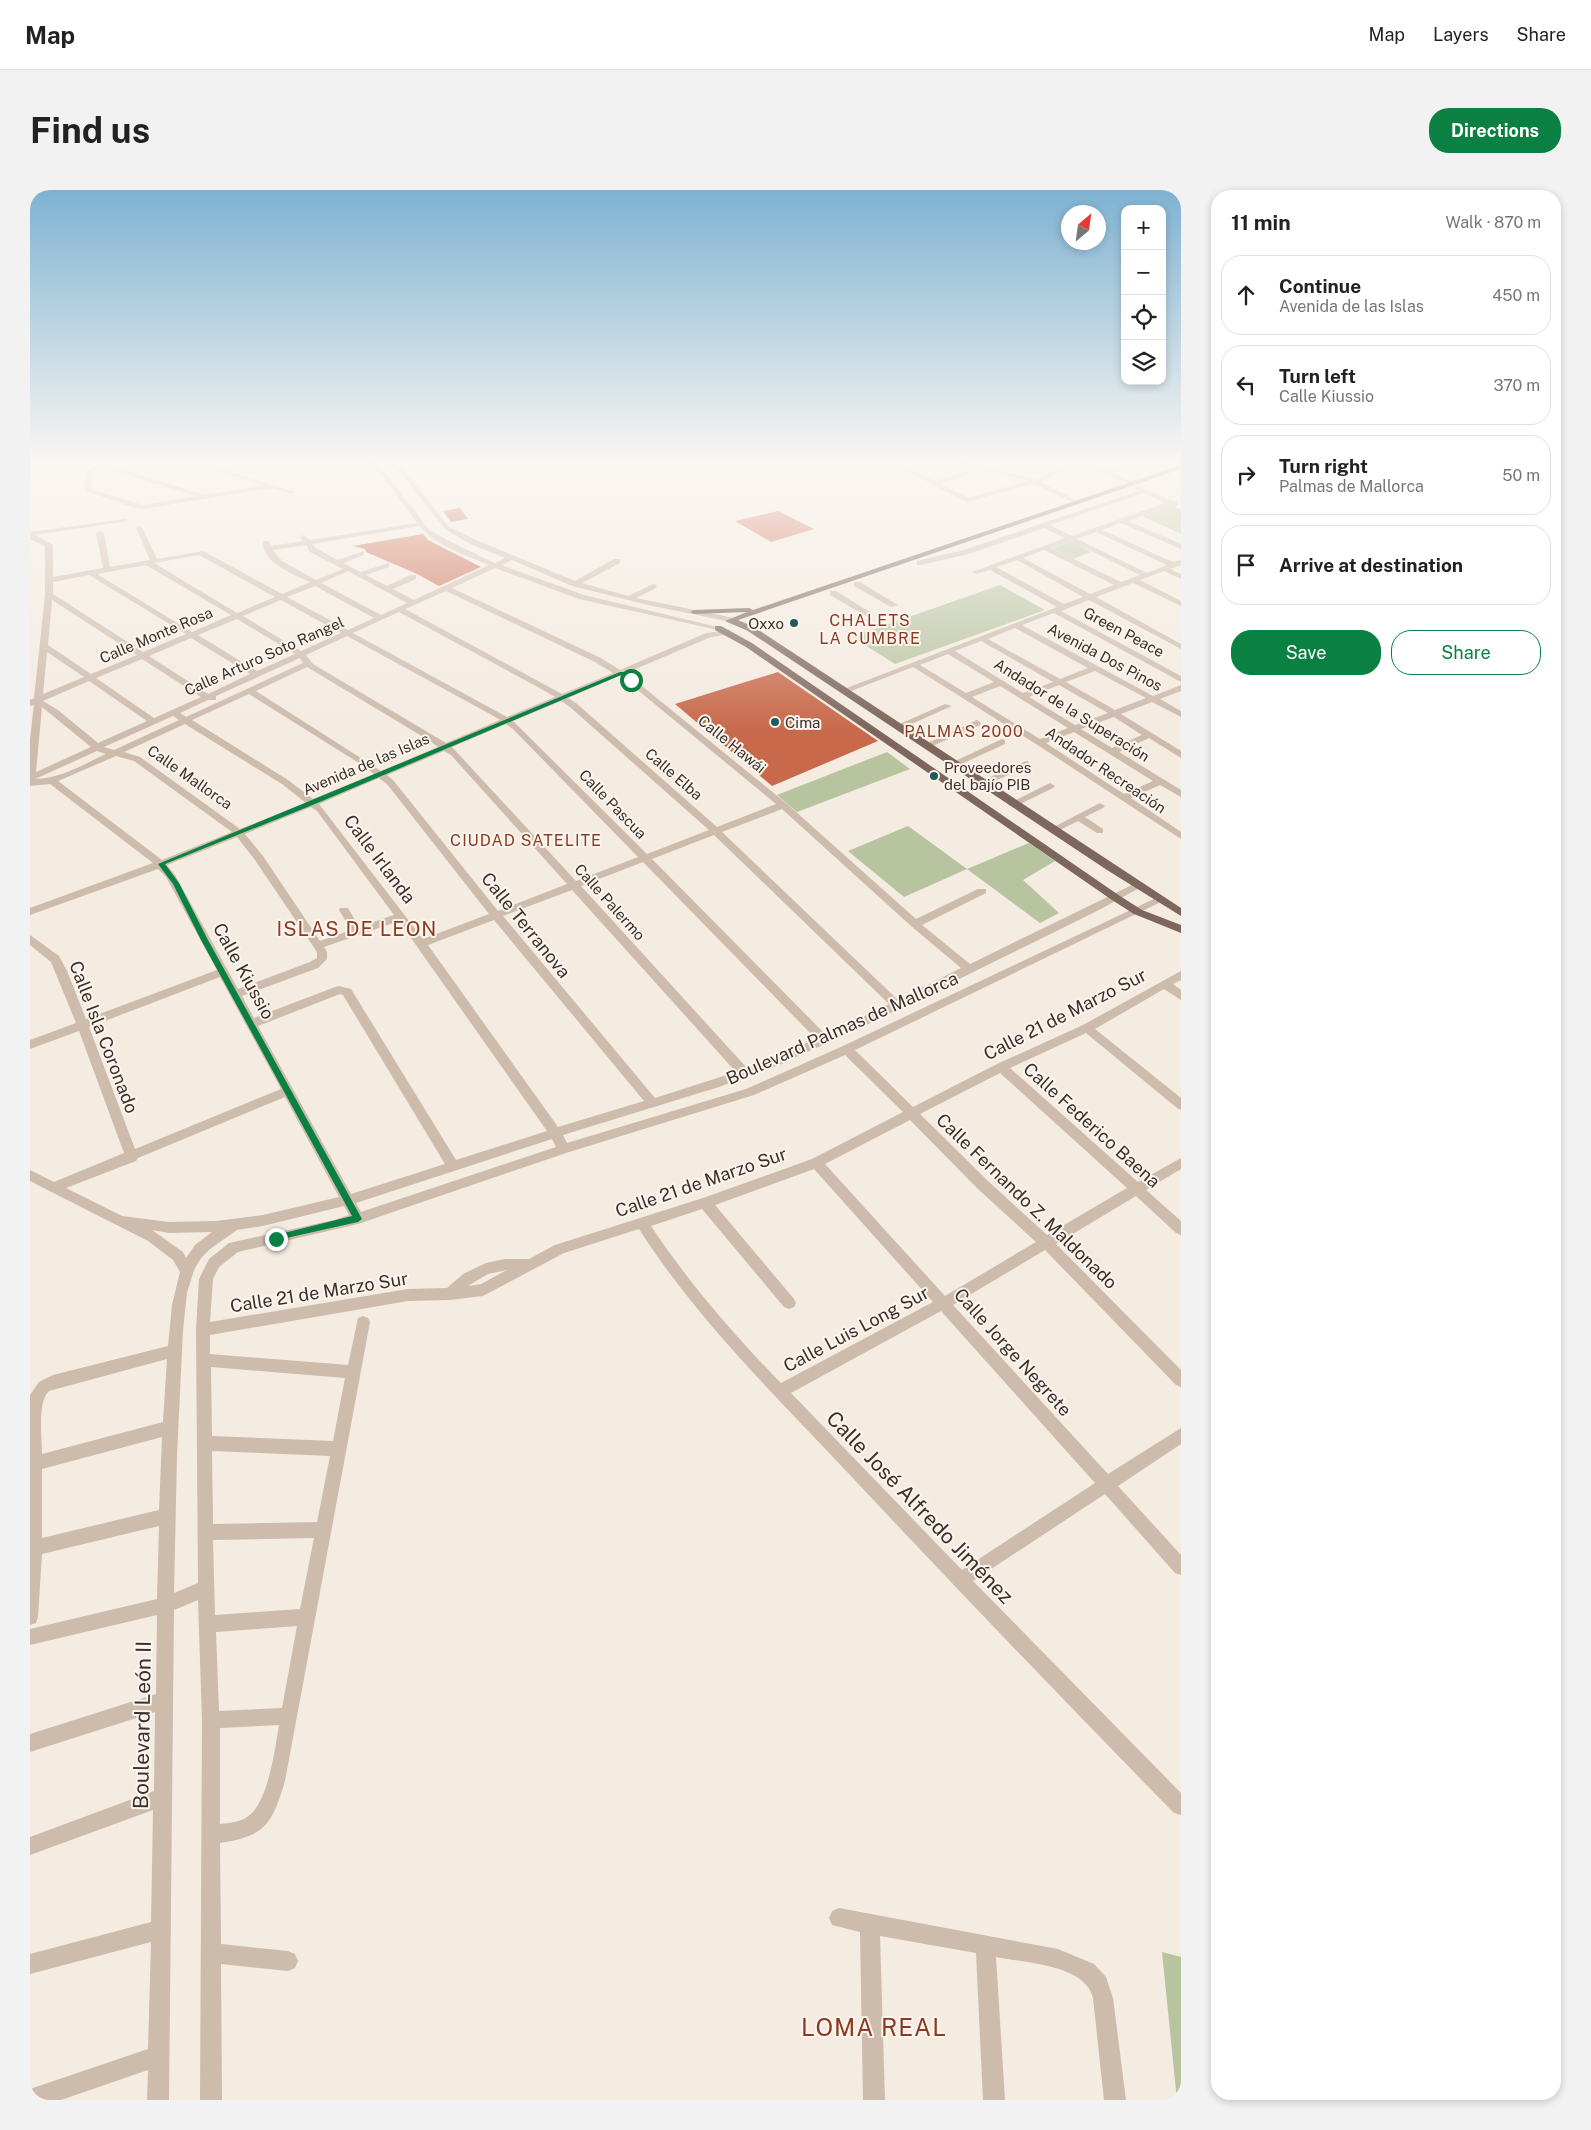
<!DOCTYPE html>
<html lang="en">
<head>
<meta charset="utf-8">
<style>
	body { margin:0; font-family:"Public Sans",sans-serif; background:#f2f2f2; color:#222 }
	.controls { position:absolute; right:15px; top:15px; display:grid; overflow:hidden; border-radius:10px; box-shadow:0 2px 8px #0003 }
	.controls button { width:45px; height:45px; display:grid; place-items:center; padding:0; border:0; border-bottom:1px solid #e0e0e0; background:#fff; color:#222; font:25px sans-serif }
	.compass { position:absolute; left:1031px; top:15px; width:45px; height:45px; border-radius:50%; background:#fff; box-shadow:0 2px 8px #0003; rotate:29deg }
	.stop { position:absolute; width:15px; height:15px; margin:-11px; border:4px solid #0b8043; border-radius:50%; background:#fff }
	.stop.end { background:#0b8043; border-color:#fff; box-shadow:0 1px 5px #0008 }
	.list { margin:0; padding:0; list-style:none }
	h2 { display:flex; justify-content:space-between; align-items:center; height:65px; margin:0; padding:0 20px; font-size:21px }
	h2 small { font-size:16px; font-weight:400; color:#767676 }
	.list li { display:grid; grid-template-columns:32px 1fr auto; gap:15px; align-items:center; box-sizing:border-box; height:80px; margin:0 10px 10px; padding:0 10px; border:1px solid #e0e0e0; border-radius:20px }
	.list b { display:block; font-size:19px; white-space:nowrap }
	.list p { margin:0; font-size:16px; white-space:nowrap; color:#767676 }
	.list em { font-size:16px; font-style:normal; color:#767676 }
	.actions { display:flex; gap:10px; padding:15px 20px }
	.actions a { flex:1; padding:11px 0; border:1px solid #0b8043; border-radius:20px; text-align:center; font-size:18px; color:#0b8043 }
	.actions .main { background:#0b8043; color:#fff }
	.icon { flex:none; width:28px; height:28px; fill:none; stroke:currentColor; stroke-width:2; stroke-linecap:round; stroke-linejoin:round }
	.map { position:relative; flex:none; width:1151px; height:1910px; overflow:hidden; border-radius:20px }
	header { display:flex; align-items:center; gap:30px; box-sizing:border-box; height:70px; padding:0 25px; background:#fff; border-bottom:1px solid #e0e0e0 }
	header strong { font-size:24px }
	nav { display:flex; gap:28px; margin-inline-start:auto; font-size:18px }
	.intro { display:flex; align-items:center; justify-content:space-between; box-sizing:border-box; height:120px; padding:0 30px }
	h1 { margin:0; font-size:35px }
	.button { padding:12px 22px; border-radius:20px; background:#0b8043; color:#fff; font-size:18px; font-weight:700 }
	main { display:flex; gap:30px; padding:0 30px }
	aside { flex:1; background:#fff; border-radius:20px; box-shadow:0 2px 8px #0003 }
	.map>svg:first-child { display:block }
	.green { fill:#b8c4a0 }
	.building { fill:#c8694b }
	.lines { fill:none; stroke-linecap:round; stroke-linejoin:round }
	.minor { fill:#cdbbac; fill-rule:evenodd }
	.major { fill:#7d675c; fill-rule:evenodd }
	.route { fill:#0b8043 }
	.poi-dot { fill:#1f5a5e; stroke:#fbf5ee; stroke-width:2 }
	.labels { text-anchor:middle; dominant-baseline:central; stroke-width:4; stroke-linejoin:round; paint-order:stroke }
	.far-poi-label { font-size:15px; fill:#3b302b; stroke:#fbf5ee; text-anchor:start }
	.far-street-label { font-size:15px; fill:#3b302b; stroke:#fbf5ee }
	.far-quarter-label { font-size:16px; letter-spacing:1px; fill:#8c3b22; stroke:#fbf5ee }
	.street-label { font-size:18px; fill:#3b302b; stroke:#fbf5ee }
	.quarter-label { font-size:20px; letter-spacing:1px; fill:#8c3b22; stroke:#fbf5ee }
	.near-street-label { font-size:21px; fill:#3b302b; stroke:#fbf5ee }
	.near-quarter-label { font-size:24px; letter-spacing:1px; fill:#8c3b22; stroke:#fbf5ee }
</style>
</head>
<body>
<header>
<strong>Map</strong>
<nav><a>Map</a><a>Layers</a><a>Share</a></nav>
</header>
<div class="intro"><h1>Find us</h1><a class="button">Directions</a></div>
<main>
<div class="map">
<svg width="1151" height="1910" viewBox="0 0 1151 1910">
	<rect width="100%" height="100%" fill="#f4ebe1"/>
	<g class="green">
		<path d="M 1142,316 L 1151,320 L 1151,344 L 1112,326 Z"/>
		<path d="M 1042,351 L 1061,362 L 1043,369 L 1022,358 Z"/>
		<path d="M 970,395 L 1015,420 L 865,474 L 822,447 Z"/>
		<path d="M 857,562 L 880,579 L 767,622 L 747,605 Z"/>
		<path d="M 878,636 L 937,679 L 999,653 L 1025,671 L 993,690 L 1029,723 L 1010,733 L 937,679 L 874,707 L 818,661 Z"/>
		<path d="M 1132,1762 L 1151,1767 L 1151,1910 L 1147,1910 Z"/>
	</g>
	<g class="building">
		<path d="M 430,318 L 438,329 L 421,332 L 413,321 Z"/>
		<path d="M 748,321 L 784,339 L 741,352 L 705,331 Z"/>
		<path d="M 393,344 L 398,350 L 451,377 L 409,396 L 387,384 L 336,362 L 335,359 L 323,356 Z"/>
		<path d="M 748,482 L 848,551 L 742,596 L 645,514 Z"/>
	</g>
	<g class="lines">
		<g class="minor">
			<path d="M 71,273 L 79,273 L 78,275 L 175,305 L 233,295 L 163,273 L 173,273 L 265,302 L 262,304 L 242,298 L 113,319 L 102,317 L 55,301 L 56,281 ZM 72,277 L 166,306 L 113,315 L 60,299 L 62,282 Z"/>
			<path d="M 338,273 L 345,273 L 359,287 L 399,340 L 431,357 L 465,373 L 475,368 L 440,354 L 415,339 L 374,287 L 359,273 L 366,273 L 378,285 L 419,337 L 446,350 L 545,391 L 584,369 L 590,369 L 590,373 L 552,393 L 598,406 L 623,394 L 627,396 L 626,398 L 606,408 L 704,428 L 705,430 L 701,432 L 618,415 L 542,396 L 482,370 L 471,375 L 554,405 L 692,438 L 688,440 L 549,409 L 465,378 L 422,398 L 571,468 L 590,480 L 676,443 L 700,440 L 700,444 L 681,447 L 596,483 L 756,613 L 886,729 L 948,699 L 956,699 L 956,703 L 892,735 L 940,774 L 1104,694 L 1112,694 L 1113,696 L 1069,720 L 832,837 L 749,875 L 689,897 L 533,945 L 537,953 L 716,899 L 813,856 L 1126,708 L 1130,707 L 1135,710 L 825,860 L 883,917 L 967,874 L 1053,835 L 1151,781 L 1151,790 L 1143,794 L 1151,800 L 1151,810 L 1134,799 L 1065,839 L 1151,908 L 1151,920 L 1147,918 L 1056,843 L 980,878 L 1108,992 L 1151,968 L 1151,979 L 1116,1000 L 1151,1031 L 1151,1045 L 1146,1043 L 1106,1006 L 1026,1054 L 1151,1180 L 1151,1197 L 1146,1195 L 1015,1060 L 923,1115 L 1078,1284 L 1151,1238 L 1151,1254 L 1088,1296 L 1151,1365 L 1151,1385 L 1145,1383 L 1075,1304 L 943,1391 L 1151,1603 L 1151,1625 L 1144,1623 C 1034,1511 926,1398 819,1284 C 745,1205 668,1131 609,1039 L 534,1063 L 453,1106 L 420,1110 L 378,1111 L 180,1145 L 180,1164 L 318,1175 L 328,1128 L 333,1126 L 338,1128 L 340,1132 L 255,1591 C 242,1633 237,1646 190,1653 L 191,1754 L 258,1761 L 265,1764 L 268,1771 L 265,1778 L 258,1781 L 191,1774 L 192,1910 L 170,1910 L 172,1530 L 168,1410 L 144,1420 L 139,1910 L 117,1910 L 118,1880 L 31,1910 L 0,1910 L 0,1899 L 118,1859 L 121,1752 L 0,1784 L 0,1764 L 121,1732 L 123,1620 L 0,1665 L 0,1647 L 124,1601 L 125,1522 L 0,1562 L 0,1544 L 126,1504 L 127,1425 L 0,1455 L 0,1439 L 127,1409 L 129,1336 L 12,1364 L 8,1427 L 6,1433 L 0,1435 L 0,1205 L 9,1192 L 23,1185 L 138,1156 L 142,1115 L 150,1082 L 143,1070 L 118,1051 L 0,991 L 0,980 L 24,992 L 94,963 L 49,841 L 0,859 L 0,850 L 46,833 L 21,772 L 0,755 L 0,745 L 29,766 L 37,781 L 56,829 L 187,780 L 136,687 L 128,679 L 0,725 L 0,718 L 123,673 L 20,594 L 0,596 L 0,549 L 4,515 L 0,516 L 0,510 L 4,508 L 15,405 L 15,356 L 0,349 L 0,342 L 95,329 L 98,331 L 5,345 L 23,355 L 23,387 L 73,378 L 66,343 L 70,341 L 74,343 L 80,377 L 120,370 L 106,338 L 109,336 L 112,338 L 127,369 L 173,361 L 252,404 L 280,392 C 263,384 232,373 233,351 L 239,351 L 241,356 L 273,351 L 270,347 L 274,345 L 280,350 L 387,333 L 355,289 ZM 390,336 C 403,354 438,366 459,375 L 384,410 L 363,399 L 386,389 L 386,385 L 380,385 L 357,396 L 336,385 L 359,377 L 359,373 L 331,382 L 313,373 L 334,365 L 334,361 L 307,370 L 286,358 L 282,354 ZM 276,355 L 280,362 L 313,379 L 286,390 L 252,371 L 243,360 ZM 169,365 L 245,407 L 207,423 L 124,373 ZM 116,375 L 201,425 L 162,442 L 67,384 ZM 318,381 L 377,413 L 351,425 L 291,393 ZM 59,385 L 156,444 L 113,462 L 23,404 L 23,392 ZM 285,396 L 344,428 L 318,440 L 257,407 ZM 416,401 L 565,472 L 583,483 L 532,504 L 375,419 ZM 22,410 L 107,465 L 61,484 L 18,455 ZM 251,410 L 311,443 L 271,461 L 213,426 ZM 369,422 L 504,495 L 525,507 L 477,527 L 323,443 ZM 207,429 L 265,464 L 227,481 L 168,445 ZM 317,446 L 460,524 L 470,530 L 416,553 L 283,474 L 276,465 ZM 161,448 L 220,484 L 178,504 L 119,466 ZM 17,462 L 54,487 L 13,504 ZM 270,468 L 273,473 L 156,527 L 150,523 L 178,510 L 186,510 L 186,506 ZM 112,469 L 171,507 L 124,528 L 66,488 ZM 277,477 L 400,551 L 408,557 L 351,581 L 226,501 ZM 589,486 L 598,492 L 746,614 L 687,637 L 546,513 L 538,508 ZM 59,491 L 117,531 L 68,553 L 28,520 L 13,511 ZM 219,504 L 329,573 L 344,584 L 283,609 L 258,590 L 162,530 ZM 531,511 L 540,517 L 679,640 L 617,664 L 483,531 ZM 12,517 L 61,557 L 6,582 ZM 143,526 L 149,530 L 84,560 L 74,557 ZM 155,534 L 252,594 L 276,613 L 210,639 L 110,567 L 94,562 ZM 476,534 L 483,539 L 608,667 L 546,691 L 422,557 ZM 67,561 L 76,564 C 54,574 30,589 5,589 ZM 414,561 L 421,565 L 537,694 L 468,721 L 363,590 L 357,585 ZM 86,566 L 104,571 L 202,642 L 132,670 L 28,591 ZM 349,588 L 357,594 L 459,724 L 393,749 L 289,614 ZM 281,617 L 287,621 L 364,725 L 329,737 L 318,718 L 310,718 L 309,720 L 321,740 L 290,751 L 233,666 L 215,644 ZM 752,619 L 881,736 L 931,778 L 868,810 L 692,642 ZM 684,645 L 859,814 L 796,845 L 622,669 ZM 207,647 L 225,670 L 287,762 L 287,768 L 280,772 L 208,799 L 145,685 L 137,675 ZM 613,672 L 786,849 L 717,878 L 551,696 ZM 542,700 L 706,882 L 625,908 L 473,726 ZM 464,730 L 614,911 L 528,937 L 398,755 ZM 369,731 L 517,941 L 426,970 L 321,799 L 309,796 L 305,797 L 224,828 L 212,806 L 288,778 L 297,769 L 297,762 L 294,757 ZM 190,787 L 251,899 L 105,959 L 59,837 ZM 310,804 L 313,805 L 415,974 L 321,1004 L 228,836 ZM 815,865 L 873,922 L 782,969 L 673,1008 L 525,1055 L 499,1069 L 475,1069 L 456,1073 L 433,1084 L 417,1098 L 378,1099 L 180,1132 L 183,1089 L 189,1077 L 208,1062 L 328,1034 L 536,963 L 724,905 ZM 970,883 L 1097,998 L 1017,1045 L 958,991 L 890,924 ZM 255,907 L 309,1007 L 233,1025 L 186,1031 L 139,1032 L 92,1026 L 36,998 L 106,971 L 108,968 ZM 880,930 L 948,999 L 1006,1052 L 915,1106 L 795,974 ZM 522,949 L 526,957 L 331,1022 L 326,1013 ZM 784,979 L 903,1112 L 751,1193 C 703,1144 659,1093 621,1036 L 672,1019 L 754,1117 L 759,1119 L 764,1117 L 766,1113 L 764,1109 L 685,1015 ZM 314,1016 L 319,1025 L 304,1030 L 199,1053 L 179,1069 L 169,1089 L 166,1140 L 168,1393 L 144,1403 L 147,1265 L 153,1140 L 157,1103 L 164,1080 L 171,1068 L 180,1059 L 207,1040 L 233,1036 ZM 122,1040 L 139,1043 L 182,1042 L 165,1055 L 156,1068 L 153,1062 ZM 477,1080 L 451,1094 L 438,1096 L 458,1084 ZM 911,1121 L 1065,1293 L 932,1380 L 761,1203 ZM 137,1169 L 133,1232 L 12,1264 C 12,1248 7,1212 19,1201 ZM 181,1177 L 315,1188 L 303,1251 L 182,1246 ZM 132,1247 L 129,1320 L 12,1348 L 12,1279 ZM 182,1261 L 300,1266 L 287,1332 L 183,1334 ZM 284,1348 L 270,1419 L 185,1425 L 183,1350 ZM 267,1436 L 252,1518 L 189,1521 L 186,1442 ZM 249,1535 C 245,1559 238,1614 217,1627 C 210,1632 199,1633 190,1634 L 190,1538 Z"/>
			<path d="M 860,273 L 868,273 L 905,291 L 944,279 L 925,273 L 937,273 L 1005,289 L 1032,278 L 1034,281 L 1010,292 L 1052,313 L 1047,314 L 1004,294 L 937,312 ZM 951,280 L 997,290 L 999,291 L 938,308 L 910,294 Z"/>
			<path d="M 1052,273 L 1061,273 L 1106,294 L 1101,295 Z"/>
			<path d="M 1102,273 L 1112,273 L 1086,282 L 1083,280 Z"/>
			<path d="M 1108,296 L 1142,311 L 1147,311 L 1148,315 L 1145,317 L 1141,316 L 1098,331 L 1151,354 L 1151,359 L 1091,333 L 1072,340 L 1143,372 L 1151,370 L 1151,375 L 1140,379 L 1151,384 L 1151,389 L 1134,381 L 1110,390 L 1151,411 L 1151,416 L 1103,393 L 1066,407 L 1151,454 L 1151,459 L 1059,410 L 1031,421 L 1151,486 L 1151,492 L 1024,423 L 992,435 L 1123,506 L 1151,495 L 1151,501 L 1130,509 L 1151,521 L 1151,527 L 1122,512 L 1091,524 L 1151,561 L 1151,568 L 1119,548 L 1089,562 L 1151,600 L 1151,607 L 1130,595 L 1101,608 L 1151,642 L 1151,649 L 1006,554 L 883,477 L 816,503 L 809,501 L 1027,417 L 960,380 L 946,384 L 942,382 L 1035,348 L 1014,338 L 939,364 L 890,375 L 887,375 L 887,371 L 934,360 L 1108,301 L 1105,298 ZM 1114,303 L 1135,313 L 1042,346 L 1020,335 ZM 1066,342 L 1137,375 L 1117,383 L 1047,349 ZM 1041,351 L 1110,385 L 1091,392 L 1021,358 ZM 1014,360 L 1084,395 L 1060,404 L 993,368 ZM 987,370 L 1053,407 L 1034,414 L 966,377 ZM 985,438 L 1058,478 L 1030,489 L 958,449 ZM 951,451 L 1023,492 L 993,503 L 925,461 ZM 918,464 L 964,492 L 936,503 L 890,475 ZM 1065,481 L 1116,508 L 1085,520 L 1036,492 ZM 1029,495 L 1078,523 L 1045,535 L 999,507 ZM 970,496 L 1038,538 L 1010,549 L 942,507 ZM 1084,527 L 1112,545 L 1082,558 L 1051,539 ZM 1044,542 L 1123,591 L 1094,604 L 1016,553 Z"/>
			<path d="M 824,392 L 830,392 L 868,415 L 861,417 L 824,396 Z"/>
			<path d="M 800,401 L 806,401 L 843,424 L 836,426 L 800,405 Z"/>
			<path d="M 915,514 L 922,516 L 870,539 L 863,537 Z"/>
			<path d="M 947,530 L 951,533 L 950,535 L 898,558 L 891,556 Z"/>
			<path d="M 972,549 L 975,550 L 975,554 L 927,576 L 919,574 Z"/>
			<path d="M 996,571 L 999,572 L 999,576 L 955,595 L 952,596 L 947,593 Z"/>
			<path d="M 1020,593 L 1025,596 L 1023,598 L 986,616 L 980,616 L 978,614 Z"/>
			<path d="M 1070,613 L 1075,616 L 1073,618 L 1055,627 L 1073,639 L 1073,643 L 1067,643 L 1048,631 L 1026,642 L 1020,642 L 1018,640 Z"/>
			<path d="M 809,1718 L 1028,1759 L 1064,1774 L 1076,1787 L 1083,1808 L 1096,1910 L 1074,1910 L 1063,1808 C 1055,1774 994,1773 966,1767 L 975,1910 L 953,1910 L 946,1763 L 850,1746 L 855,1910 L 833,1910 L 830,1742 L 802,1735 L 799,1728 L 802,1721 Z"/>
		</g>
		<g class="major">
			<path d="M 1151,275 L 1151,279 L 708,430 L 724,437 L 1151,718 L 1151,726 L 1077,680 L 718,441 L 695,431 L 717,422 L 664,424 L 660,422 L 664,420 L 719,418 L 723,420 Z"/>
			<path d="M 685,436 L 691,436 L 722,453 L 1090,706 L 1112,720 L 1151,735 L 1151,743 L 1104,724 L 1082,710 L 716,457 L 685,440 Z"/>
		</g>
	</g>
	<linearGradient id="sky" x2="0" y2="1"><stop stop-color="#7eb2d2"/><stop offset="0.5" stop-color="#faf6f2"/><stop offset="1" stop-color="#faf6f2" stop-opacity="0"/></linearGradient>
	<rect width="1151" height="541" fill="url(#sky)"/>
	<path class="route" d="M 590,482 L 594,482 L 604,490 L 599,491 L 591,485 L 285,614 L 135,674 L 149,693 L 178,750 L 332,1029 L 328,1032 L 243,1051 L 243,1046 L 246,1045 L 322,1026 L 171,750 L 143,694 L 128,674 Z"/>
	<g class="poi-dot">
		<circle cx="764" cy="433" r="5"/>
		<circle cx="745" cy="532" r="5"/>
		<circle cx="904" cy="586" r="5"/>
	</g>
	<g class="labels">
		<g class="far-poi-label">
			<text x="754" y="433" text-anchor="end">Oxxo</text>
			<text x="755" y="532">Cima</text>
			<text x="914" y="577">Proveedores<tspan x="914" dy="17">del bajío PIB</tspan></text>
		</g>
		<g class="far-street-label">
			<text transform="translate(1094 442) rotate(28)">Green Peace</text>
			<text transform="translate(126 445) rotate(-23)">Calle Monte Rosa</text>
			<text transform="translate(234 466) rotate(-24)">Calle Arturo Soto Rangel</text>
			<text transform="translate(1075 467) rotate(28)">Avenida Dos Pinos</text>
			<text transform="translate(1042 520) rotate(32)">Andador de la Superación</text>
			<text transform="translate(702 554) rotate(39)">Calle Hawái</text>
			<text transform="translate(336 574) rotate(-23)">Avenida de las Islas</text>
			<text transform="translate(1076 580) rotate(34)">Andador Recreación</text>
			<text transform="translate(644 584) rotate(41)">Calle Elba</text>
			<text transform="translate(160 587) rotate(35)">Calle Mallorca</text>
			<text transform="translate(583 614) rotate(46)">Calle Pascua</text>
			<text transform="translate(580 712) rotate(48)">Calle Palermo</text>
		</g>
		<g class="far-quarter-label">
			<text x="840" y="430">CHALETS<tspan x="840" dy="18">LA CUMBRE</tspan></text>
			<text x="934" y="541">PALMAS 2000</text>
			<text x="496" y="650">CIUDAD SATELITE</text>
		</g>
		<g class="street-label">
			<text transform="translate(350 669) rotate(53)">Calle Irlanda</text>
			<text transform="translate(496 735) rotate(51)">Calle Terranova</text>
			<text transform="translate(214 781) rotate(61)">Calle Kiussio</text>
			<text transform="translate(1035 824) rotate(-27)">Calle 21 de Marzo Sur</text>
			<text transform="translate(812 838) rotate(-24)">Boulevard Palmas de Mallorca</text>
			<text transform="translate(74 847) rotate(69)">Calle Isla Coronado</text>
			<text transform="translate(1062 935) rotate(42)">Calle Federico Baena</text>
			<text transform="translate(671 992) rotate(-19)">Calle 21 de Marzo Sur</text>
			<text transform="translate(997 1011) rotate(44)">Calle Fernando Z. Maldonado</text>
			<text transform="translate(289 1102) rotate(-9)">Calle 21 de Marzo Sur</text>
			<text transform="translate(826 1139) rotate(-28)">Calle Luis Long Sur</text>
			<text transform="translate(983 1162) rotate(48)">Calle Jorge Negrete</text>
		</g>
		<g class="quarter-label">
			<text x="327" y="739">ISLAS DE LEON</text>
		</g>
		<g class="near-street-label">
			<text transform="translate(890 1317) rotate(46)">Calle José Alfredo Jiménez</text>
			<text transform="translate(112 1535) rotate(-89)">Boulevard León II</text>
		</g>
		<g class="near-quarter-label">
			<text x="844" y="1837">LOMA REAL</text>
		</g>
	</g>
</svg>
<div class="controls">
<button>+</button>
<button>−</button>
<button><svg class="icon" aria-label="locate" viewBox="0 0 24 24"><circle cx="12" cy="12" r="6"/><path d="M12 2v4M12 18v4M2 12h4M18 12h4"/></svg></button>
<button><svg class="icon" aria-label="layers" viewBox="0 0 24 24"><path d="M12 4l9 5-9 5-9-5zM3 14l9 5 9-5"/></svg></button>
</div>
<svg class="compass" viewBox="-18 -18 36 36"><path d="M0-13l5 13h-10z" fill="#e53935"/><path d="M0 13l5-13h-10z" fill="#767676"/></svg>
<div class="stop" style="left:601px;top:490px"></div>
<div class="stop end" style="left:246px;top:1049px"></div>
</div>
<aside>
<h2>11 min<small>Walk · 870 m</small></h2>
<ul class="list">
<li><svg class="icon" aria-label="ahead" viewBox="0 0 24 24"><path d="M12 20V5M6 11l6-6 6 6"/></svg><div><b>Continue</b><p>Avenida de las Islas</p></div><em>450 m</em></li>
<li><svg class="icon" aria-label="left" viewBox="0 0 24 24"><path d="M17 20v-9H6M10 6l-5 5 5 5"/></svg><div><b>Turn left</b><p>Calle Kiussio</p></div><em>370 m</em></li>
<li><svg class="icon" aria-label="right" viewBox="0 0 24 24"><path d="M7 20v-9h11M14 6l5 5-5 5"/></svg><div><b>Turn right</b><p>Palmas de Mallorca</p></div><em>50 m</em></li>
<li><svg class="icon" aria-label="arrive" viewBox="0 0 24 24"><path d="M6 21V4h12l-3 4 3 4H6"/></svg><div><b>Arrive at destination</b></div></li>
</ul>
<div class="actions"><a class="main">Save</a><a>Share</a></div>
</aside>
</main>
</body>
</html>
